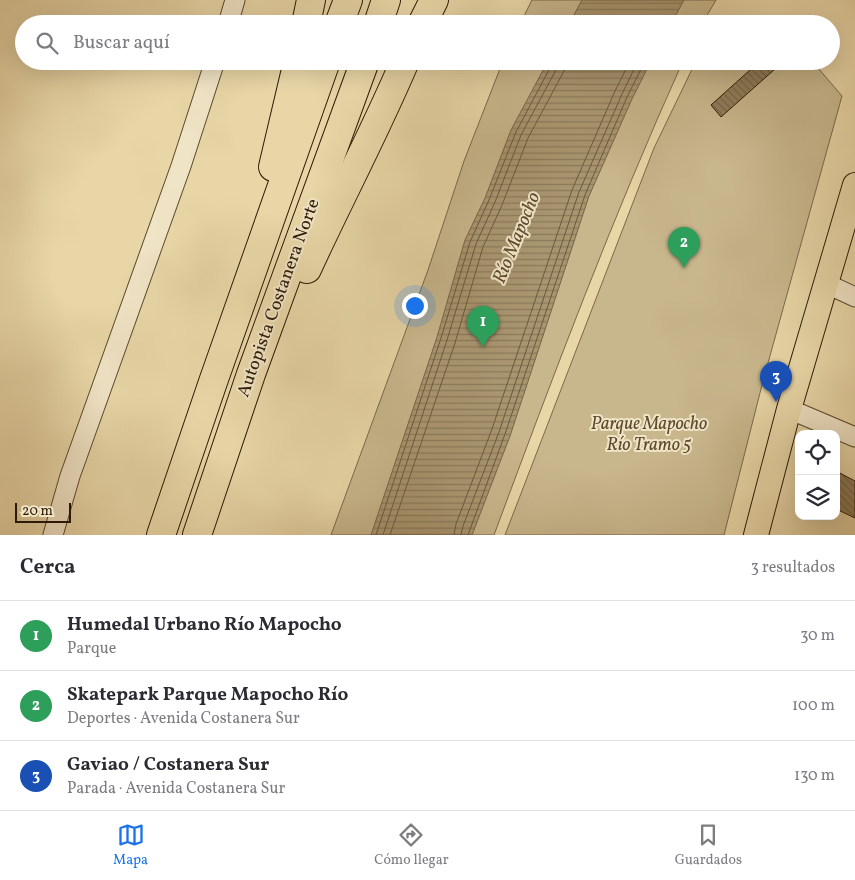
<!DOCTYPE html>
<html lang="es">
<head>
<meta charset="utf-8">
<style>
	body { margin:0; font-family:Vollkorn,serif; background:#f2f2f3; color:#2b2b33 }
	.controls { position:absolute; right:15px; bottom:15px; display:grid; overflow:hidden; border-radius:10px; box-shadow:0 5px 20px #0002 }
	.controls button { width:45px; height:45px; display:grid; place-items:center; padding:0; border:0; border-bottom:1px solid #e1e1e2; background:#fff; color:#2b2b33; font:25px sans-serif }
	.scale { position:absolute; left:15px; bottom:12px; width:56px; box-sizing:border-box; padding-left:5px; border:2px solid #2d1a06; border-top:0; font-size:14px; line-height:18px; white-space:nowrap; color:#2d1a06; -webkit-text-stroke:4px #f0e4c6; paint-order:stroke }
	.you { position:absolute; left:414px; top:305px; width:18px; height:18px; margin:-12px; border:4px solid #fff; border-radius:50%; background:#1a73e8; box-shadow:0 0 0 8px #1a73e833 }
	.badge { display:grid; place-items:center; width:32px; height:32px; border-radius:50%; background:#1a73e8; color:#fff; font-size:16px; font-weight:700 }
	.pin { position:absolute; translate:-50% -41px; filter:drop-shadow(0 1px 2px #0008) }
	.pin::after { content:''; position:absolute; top:26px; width:18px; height:15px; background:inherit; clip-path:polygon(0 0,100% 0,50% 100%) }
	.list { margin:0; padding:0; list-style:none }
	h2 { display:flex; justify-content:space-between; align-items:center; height:65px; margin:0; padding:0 20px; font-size:21px }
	h2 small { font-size:16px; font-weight:400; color:#7c7c81 }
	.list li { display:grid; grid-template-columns:32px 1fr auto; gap:15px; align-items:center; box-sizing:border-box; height:70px; padding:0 20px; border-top:1px solid #e1e1e2 }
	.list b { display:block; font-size:19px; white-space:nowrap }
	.list p { margin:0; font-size:16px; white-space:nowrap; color:#7c7c81 }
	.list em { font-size:16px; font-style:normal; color:#7c7c81 }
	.icon { flex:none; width:28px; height:28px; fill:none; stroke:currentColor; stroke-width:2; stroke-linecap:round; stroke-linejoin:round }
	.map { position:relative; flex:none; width:855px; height:535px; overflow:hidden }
	.search { position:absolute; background:#fff; box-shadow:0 5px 20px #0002; left:15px; right:15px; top:15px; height:55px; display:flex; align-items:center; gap:12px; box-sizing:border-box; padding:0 18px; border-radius:28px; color:#7c7c81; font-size:19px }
	.sheet { height:275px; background:#fff }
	nav { display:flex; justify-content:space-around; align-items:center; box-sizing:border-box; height:70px; border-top:1px solid #e1e1e2; background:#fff; font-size:14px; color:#7c7c81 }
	nav a { display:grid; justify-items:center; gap:2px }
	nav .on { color:#1a73e8 }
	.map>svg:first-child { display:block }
	.green { fill:#c8b68c; stroke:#7a6849 }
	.water { fill:url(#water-rules); stroke:#776446 }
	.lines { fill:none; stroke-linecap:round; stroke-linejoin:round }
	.shore { stroke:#6a583b; stroke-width:1 }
	.building { fill:url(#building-back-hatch); stroke:#2d1a06 }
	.minor-casing { stroke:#5c492e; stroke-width:21 }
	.major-casing { stroke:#2d1a06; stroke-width:26 }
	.highway-casing { stroke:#2d1a06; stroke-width:30 }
	.minor { stroke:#f0e4c6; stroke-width:19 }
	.major { stroke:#e8d6a7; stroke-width:24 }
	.highway { stroke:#e8d6a7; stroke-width:28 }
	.labels { text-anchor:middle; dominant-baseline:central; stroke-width:4; stroke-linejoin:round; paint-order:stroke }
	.street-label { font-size:18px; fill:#2d1a06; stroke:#f0e4c6 }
	.park-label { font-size:18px; font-style:italic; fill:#5c492e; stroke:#f0e4c6 }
	.water-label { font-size:19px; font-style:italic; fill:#5e4c30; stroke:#f0e4c6 }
</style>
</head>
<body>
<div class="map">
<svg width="855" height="535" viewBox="0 0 855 535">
	<defs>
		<pattern id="water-rules" width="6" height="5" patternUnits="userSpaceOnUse" patternTransform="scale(1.25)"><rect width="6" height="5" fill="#a89670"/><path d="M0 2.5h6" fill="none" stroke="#897a5a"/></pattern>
		<pattern id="building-back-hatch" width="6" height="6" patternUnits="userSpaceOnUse" patternTransform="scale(1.25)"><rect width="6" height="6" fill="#8e7c5a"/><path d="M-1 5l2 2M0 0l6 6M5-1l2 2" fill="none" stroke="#746548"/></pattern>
	</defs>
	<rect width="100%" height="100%" fill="#e8d6a7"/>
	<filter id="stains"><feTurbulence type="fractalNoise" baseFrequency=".004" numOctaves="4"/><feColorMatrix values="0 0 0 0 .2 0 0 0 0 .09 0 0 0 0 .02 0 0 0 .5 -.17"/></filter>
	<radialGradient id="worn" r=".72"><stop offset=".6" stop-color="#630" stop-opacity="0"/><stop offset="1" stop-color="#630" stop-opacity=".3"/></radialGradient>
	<g class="green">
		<path d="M 532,0 L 716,0 L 702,24 L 520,24 Z"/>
		<path d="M 503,61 L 683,61 C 613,216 553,376 494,535 L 331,535 L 428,270 L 464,161 Z"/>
		<path d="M 696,61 L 812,61 L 842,96 L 763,381 L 724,535 L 505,535 L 654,148 Z"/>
	</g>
	<g class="water">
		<path d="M 582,0 L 684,0 L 671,24 L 569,24 Z"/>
		<path d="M 548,61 L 651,61 L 632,99 L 589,196 L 510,436 L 472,535 L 371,535 L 437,337 L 465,240 L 485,198 L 511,130 Z"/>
	</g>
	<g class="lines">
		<g class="shore">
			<path d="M 376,535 L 441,338 L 470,242 L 489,200 L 516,132 L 551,66 L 551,61"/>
			<path d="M 383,535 L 447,340 L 476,244 L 495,202 L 521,135 L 557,68 L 558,61"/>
			<path d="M 390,535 L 455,343 L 483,247 L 502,205 L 528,138 L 564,71 L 565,61"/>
			<path d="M 454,535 L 456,524 L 492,429 L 572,190 L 615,91 L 630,61"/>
			<path d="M 461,535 L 463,526 L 499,432 L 579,192 L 622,94 L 638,61"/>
			<path d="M 468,535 L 505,434 L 585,195 L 627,97 L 645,61"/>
		</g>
	</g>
	<g class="building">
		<path d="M 760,61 L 784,61 L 721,117 L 711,105 Z"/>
		<path d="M 836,471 L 855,481 L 855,518 L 836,509 Z"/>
	</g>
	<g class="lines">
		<g class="minor-casing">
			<g id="minor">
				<path d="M 228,24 L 235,0"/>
				<path d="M 825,283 L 855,297"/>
				<path d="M 789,409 L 855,437"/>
				<path d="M 53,535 L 70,476 L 181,166 L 215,61"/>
			</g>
		</g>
		<g class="major-casing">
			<path id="major" d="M 756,535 L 789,409 L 855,185"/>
		</g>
		<g class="highway-casing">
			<g id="highway">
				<path d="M 306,24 L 311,0"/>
				<path d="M 339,24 L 348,0"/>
				<path d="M 378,24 L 386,0"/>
				<path d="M 422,24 L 434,0"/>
				<path d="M 273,167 L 298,61"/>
				<path d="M 307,269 C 339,199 375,132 405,61"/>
				<path d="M 161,535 L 213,382 L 326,61"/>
				<path d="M 197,535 L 251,374 L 365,61"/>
			</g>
		</g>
		<use href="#minor" class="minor"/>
		<use href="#major" class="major"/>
		<use href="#highway" class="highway"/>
	</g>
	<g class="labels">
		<g class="street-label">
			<text transform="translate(279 298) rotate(-70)">Autopista Costanera Norte</text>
		</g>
		<g class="park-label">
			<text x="649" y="424">Parque Mapocho<tspan x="649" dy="21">Río Tramo 5</tspan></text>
		</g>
		<g class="water-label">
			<text transform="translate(517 238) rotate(-68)">Río Mapocho</text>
		</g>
	</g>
	<rect width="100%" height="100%" filter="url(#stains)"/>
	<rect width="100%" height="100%" fill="url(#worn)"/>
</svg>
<div class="controls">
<button><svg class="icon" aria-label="locate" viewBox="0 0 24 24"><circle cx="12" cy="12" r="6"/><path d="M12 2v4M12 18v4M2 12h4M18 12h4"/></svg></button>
<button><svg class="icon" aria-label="layers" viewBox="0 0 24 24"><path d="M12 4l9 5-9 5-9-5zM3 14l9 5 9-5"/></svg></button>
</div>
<div class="scale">20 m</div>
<div class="you"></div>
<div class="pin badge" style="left:483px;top:347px;background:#2e9e5b">1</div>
<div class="pin badge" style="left:684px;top:268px;background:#2e9e5b">2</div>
<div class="pin badge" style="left:776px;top:402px;background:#1a4fb4">3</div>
<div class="search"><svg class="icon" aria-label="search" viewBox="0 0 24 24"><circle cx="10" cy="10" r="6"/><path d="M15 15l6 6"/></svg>Buscar aquí</div>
</div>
<section class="sheet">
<h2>Cerca<small>3 resultados</small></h2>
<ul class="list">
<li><span class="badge" style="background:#2e9e5b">1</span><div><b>Humedal Urbano Río Mapocho</b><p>Parque</p></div><em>30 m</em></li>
<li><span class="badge" style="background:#2e9e5b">2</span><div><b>Skatepark Parque Mapocho Río</b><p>Deportes · Avenida Costanera Sur</p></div><em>100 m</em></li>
<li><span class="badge" style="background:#1a4fb4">3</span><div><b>Gaviao / Costanera Sur</b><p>Parada · Avenida Costanera Sur</p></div><em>130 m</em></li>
</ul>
</section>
<nav>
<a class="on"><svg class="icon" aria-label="map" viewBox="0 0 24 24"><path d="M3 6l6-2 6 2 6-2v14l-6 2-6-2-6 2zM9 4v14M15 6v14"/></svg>Mapa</a>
<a><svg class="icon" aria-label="directions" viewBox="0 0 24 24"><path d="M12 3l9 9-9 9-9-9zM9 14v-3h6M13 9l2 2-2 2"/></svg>Cómo llegar</a>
<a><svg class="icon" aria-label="saved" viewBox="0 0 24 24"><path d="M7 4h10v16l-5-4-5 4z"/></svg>Guardados</a>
</nav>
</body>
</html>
